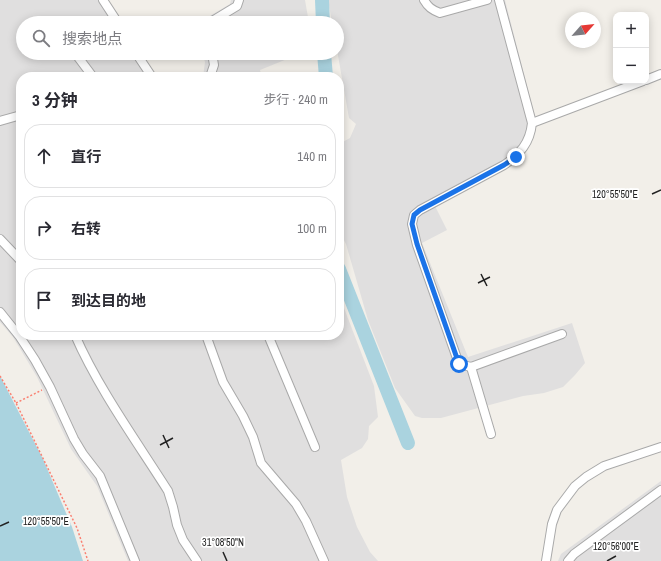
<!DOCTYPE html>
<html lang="zh">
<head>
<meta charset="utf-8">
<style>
	body { margin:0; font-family:"Archivo Narrow","Noto Sans SC",sans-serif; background:#f2f2f3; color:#2b2b33 }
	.controls { position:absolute; right:12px; top:12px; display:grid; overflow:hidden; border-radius:8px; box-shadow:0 2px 10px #0003 }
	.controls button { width:36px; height:36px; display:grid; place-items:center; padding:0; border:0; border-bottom:1px solid #e1e1e2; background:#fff; color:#2b2b33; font:20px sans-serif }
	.compass { position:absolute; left:565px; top:12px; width:36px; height:36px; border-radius:50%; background:#fff; box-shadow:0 2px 10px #0003; rotate:63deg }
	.stop { position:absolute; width:12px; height:12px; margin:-9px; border:3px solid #1a73e8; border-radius:50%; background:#fff }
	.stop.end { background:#1a73e8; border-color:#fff; box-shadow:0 1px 4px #0008 }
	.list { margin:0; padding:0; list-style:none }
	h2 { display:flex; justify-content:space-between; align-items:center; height:52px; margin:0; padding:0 16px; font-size:17px }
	h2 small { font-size:13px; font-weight:400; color:#7c7c81 }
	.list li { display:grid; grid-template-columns:26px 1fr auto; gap:12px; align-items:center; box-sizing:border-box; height:64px; margin:0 8px 8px; padding:0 8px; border:1px solid #e1e1e2; border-radius:16px }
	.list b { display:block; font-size:15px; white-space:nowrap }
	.list em { font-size:13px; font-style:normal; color:#7c7c81 }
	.icon { flex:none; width:22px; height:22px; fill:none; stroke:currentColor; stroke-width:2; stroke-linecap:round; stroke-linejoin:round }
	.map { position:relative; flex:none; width:661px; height:561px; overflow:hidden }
	.search { position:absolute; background:#fff; box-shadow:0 2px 10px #0003; left:16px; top:16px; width:328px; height:44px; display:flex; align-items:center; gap:10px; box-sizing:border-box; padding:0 14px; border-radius:22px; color:#7c7c81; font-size:15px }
	.panel { position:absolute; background:#fff; box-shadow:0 2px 10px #0003; left:16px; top:72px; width:328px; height:268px; border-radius:16px }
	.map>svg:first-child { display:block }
	.residential { fill:#e0dfdf }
	.water { fill:#aad3df }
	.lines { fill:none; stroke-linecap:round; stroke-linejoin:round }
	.river { stroke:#aad3df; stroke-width:14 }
	.minor-casing { stroke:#a9a9a9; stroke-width:10 }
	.path { stroke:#fa8072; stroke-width:1.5; stroke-dasharray:2 2; stroke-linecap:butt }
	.minor { stroke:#fff; stroke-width:8 }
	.route { stroke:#1a73e8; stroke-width:5 }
	.ticks { fill:none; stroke:#222; stroke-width:1.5 }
	.ticks-label { font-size:10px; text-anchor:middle; fill:#222; stroke:#fff; stroke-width:3.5; stroke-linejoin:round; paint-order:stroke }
</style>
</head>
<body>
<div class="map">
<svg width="661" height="561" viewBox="0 0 661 561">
	<rect width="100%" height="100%" fill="#f2efe9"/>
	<g class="residential">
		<path d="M 0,0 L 98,0 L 113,23 L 23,23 L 23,53 L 132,53 L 148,77 L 21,77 L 21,335 L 339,335 L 339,295 L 374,386 L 378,417 L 369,426 L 368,439 L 362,448 L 341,460 L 347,497 L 357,527 L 370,552 L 378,561 L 128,561 L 97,486 L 71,449 L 37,377 L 13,337 L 0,322 Z"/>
		<path d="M 231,0 L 305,0 L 309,23 L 200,23 L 203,20 L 230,4 Z"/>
		<path d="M 328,0 L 505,0 L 535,117 L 535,132 L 530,144 L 519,158 L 506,168 L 435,206 L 447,230 L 422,243 L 468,357 L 572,323 L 585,363 L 575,375 L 563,387 L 544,393 L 523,396 L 441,418 L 422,418 L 415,416 L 395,388 L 368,320 L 346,244 L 339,231 L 339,144 L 350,138 L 356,124 L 349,118 L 337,50 L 337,23 L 332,23 Z"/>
		<path d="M 202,53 L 302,53 L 260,70 L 262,77 L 203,77 L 205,62 Z"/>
		<path d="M 661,481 L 661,561 L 558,561 L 561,554 Z"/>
	</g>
	<path class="water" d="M 0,376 L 43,459 L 72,527 L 83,561 L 0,561 Z"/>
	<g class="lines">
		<g class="river">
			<path d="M 322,0 L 323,23"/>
			<path d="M 324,53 L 326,77"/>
			<path d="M 339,269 L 408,443"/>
		</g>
		<g class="minor-casing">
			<g id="minor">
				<path d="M 103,0 L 118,23"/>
				<path d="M 424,0 C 428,7 432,10 440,13 L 487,0"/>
				<path d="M 499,0 L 532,123 C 530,143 520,154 504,165 L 420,210 L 414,215 L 412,224 L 417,245 L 459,364 L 471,367 L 562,334"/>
				<path d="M 209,23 L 237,6 L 239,0"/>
				<path d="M 75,53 L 93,77"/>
				<path d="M 136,53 L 152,77"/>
				<path d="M 210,77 L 214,65 L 212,53"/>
				<path d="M 646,80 L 661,74"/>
				<path d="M 0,121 L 21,115"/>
				<path d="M 532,123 L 643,81"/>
				<path d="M 0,239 L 21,261"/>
				<path d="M 0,312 L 20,337 L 35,360 L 50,387 L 74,439 L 83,454 L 100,476 L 135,561"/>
				<path d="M 75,335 C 98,388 137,442 168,491 L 173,507 L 177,525 L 183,540 L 197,561"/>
				<path d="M 206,335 L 223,382 L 243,416 L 253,437 L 261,463 L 296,504 L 306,521 L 324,561"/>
				<path d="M 268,335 L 315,447"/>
				<path d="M 471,367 L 491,434"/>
				<path d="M 546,561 L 552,524 L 557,510 L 575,486 L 586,477 L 604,466 L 661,447"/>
				<path d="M 568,561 L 574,554 L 661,490"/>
			</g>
		</g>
		<g class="path">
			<path d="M 0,376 L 16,403 L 77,528 L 88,561"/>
			<path d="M 16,403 L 42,390"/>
		</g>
		<use href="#minor" class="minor"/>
	</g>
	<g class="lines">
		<path class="route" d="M 459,364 L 417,244 L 412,224 L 414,215 L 420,210 L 504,165 L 516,157"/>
	</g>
	<path class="ticks" d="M 652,194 L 661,190M 481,274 L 487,286M 478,283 L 490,277M 163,435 L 169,448M 160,445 L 173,438M 0,526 L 9,522M 223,552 L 227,561M 607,561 L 616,556"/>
	<g class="ticks-label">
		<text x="615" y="198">120°55'50"E</text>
		<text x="46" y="525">120°55'50"E</text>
		<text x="223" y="546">31°08'50"N</text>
		<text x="616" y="550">120°56'00"E</text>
	</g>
</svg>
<div class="controls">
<button>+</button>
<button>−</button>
</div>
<svg class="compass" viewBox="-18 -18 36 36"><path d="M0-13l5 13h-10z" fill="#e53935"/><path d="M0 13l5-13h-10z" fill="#7c7c81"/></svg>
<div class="stop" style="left:459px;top:364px"></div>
<div class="stop end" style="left:516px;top:157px"></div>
<div class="search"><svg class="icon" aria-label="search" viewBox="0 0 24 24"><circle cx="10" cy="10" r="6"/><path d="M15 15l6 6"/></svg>搜索地点</div>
<section class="panel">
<h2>3 分钟<small>步行 · 240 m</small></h2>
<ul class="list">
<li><svg class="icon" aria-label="ahead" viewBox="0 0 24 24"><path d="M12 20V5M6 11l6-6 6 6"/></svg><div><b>直行</b></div><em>140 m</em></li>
<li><svg class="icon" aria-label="right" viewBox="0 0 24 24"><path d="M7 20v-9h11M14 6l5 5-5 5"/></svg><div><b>右转</b></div><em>100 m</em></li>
<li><svg class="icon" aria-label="arrive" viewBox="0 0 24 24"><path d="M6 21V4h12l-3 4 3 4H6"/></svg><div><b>到达目的地</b></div></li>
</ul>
</section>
</div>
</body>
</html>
